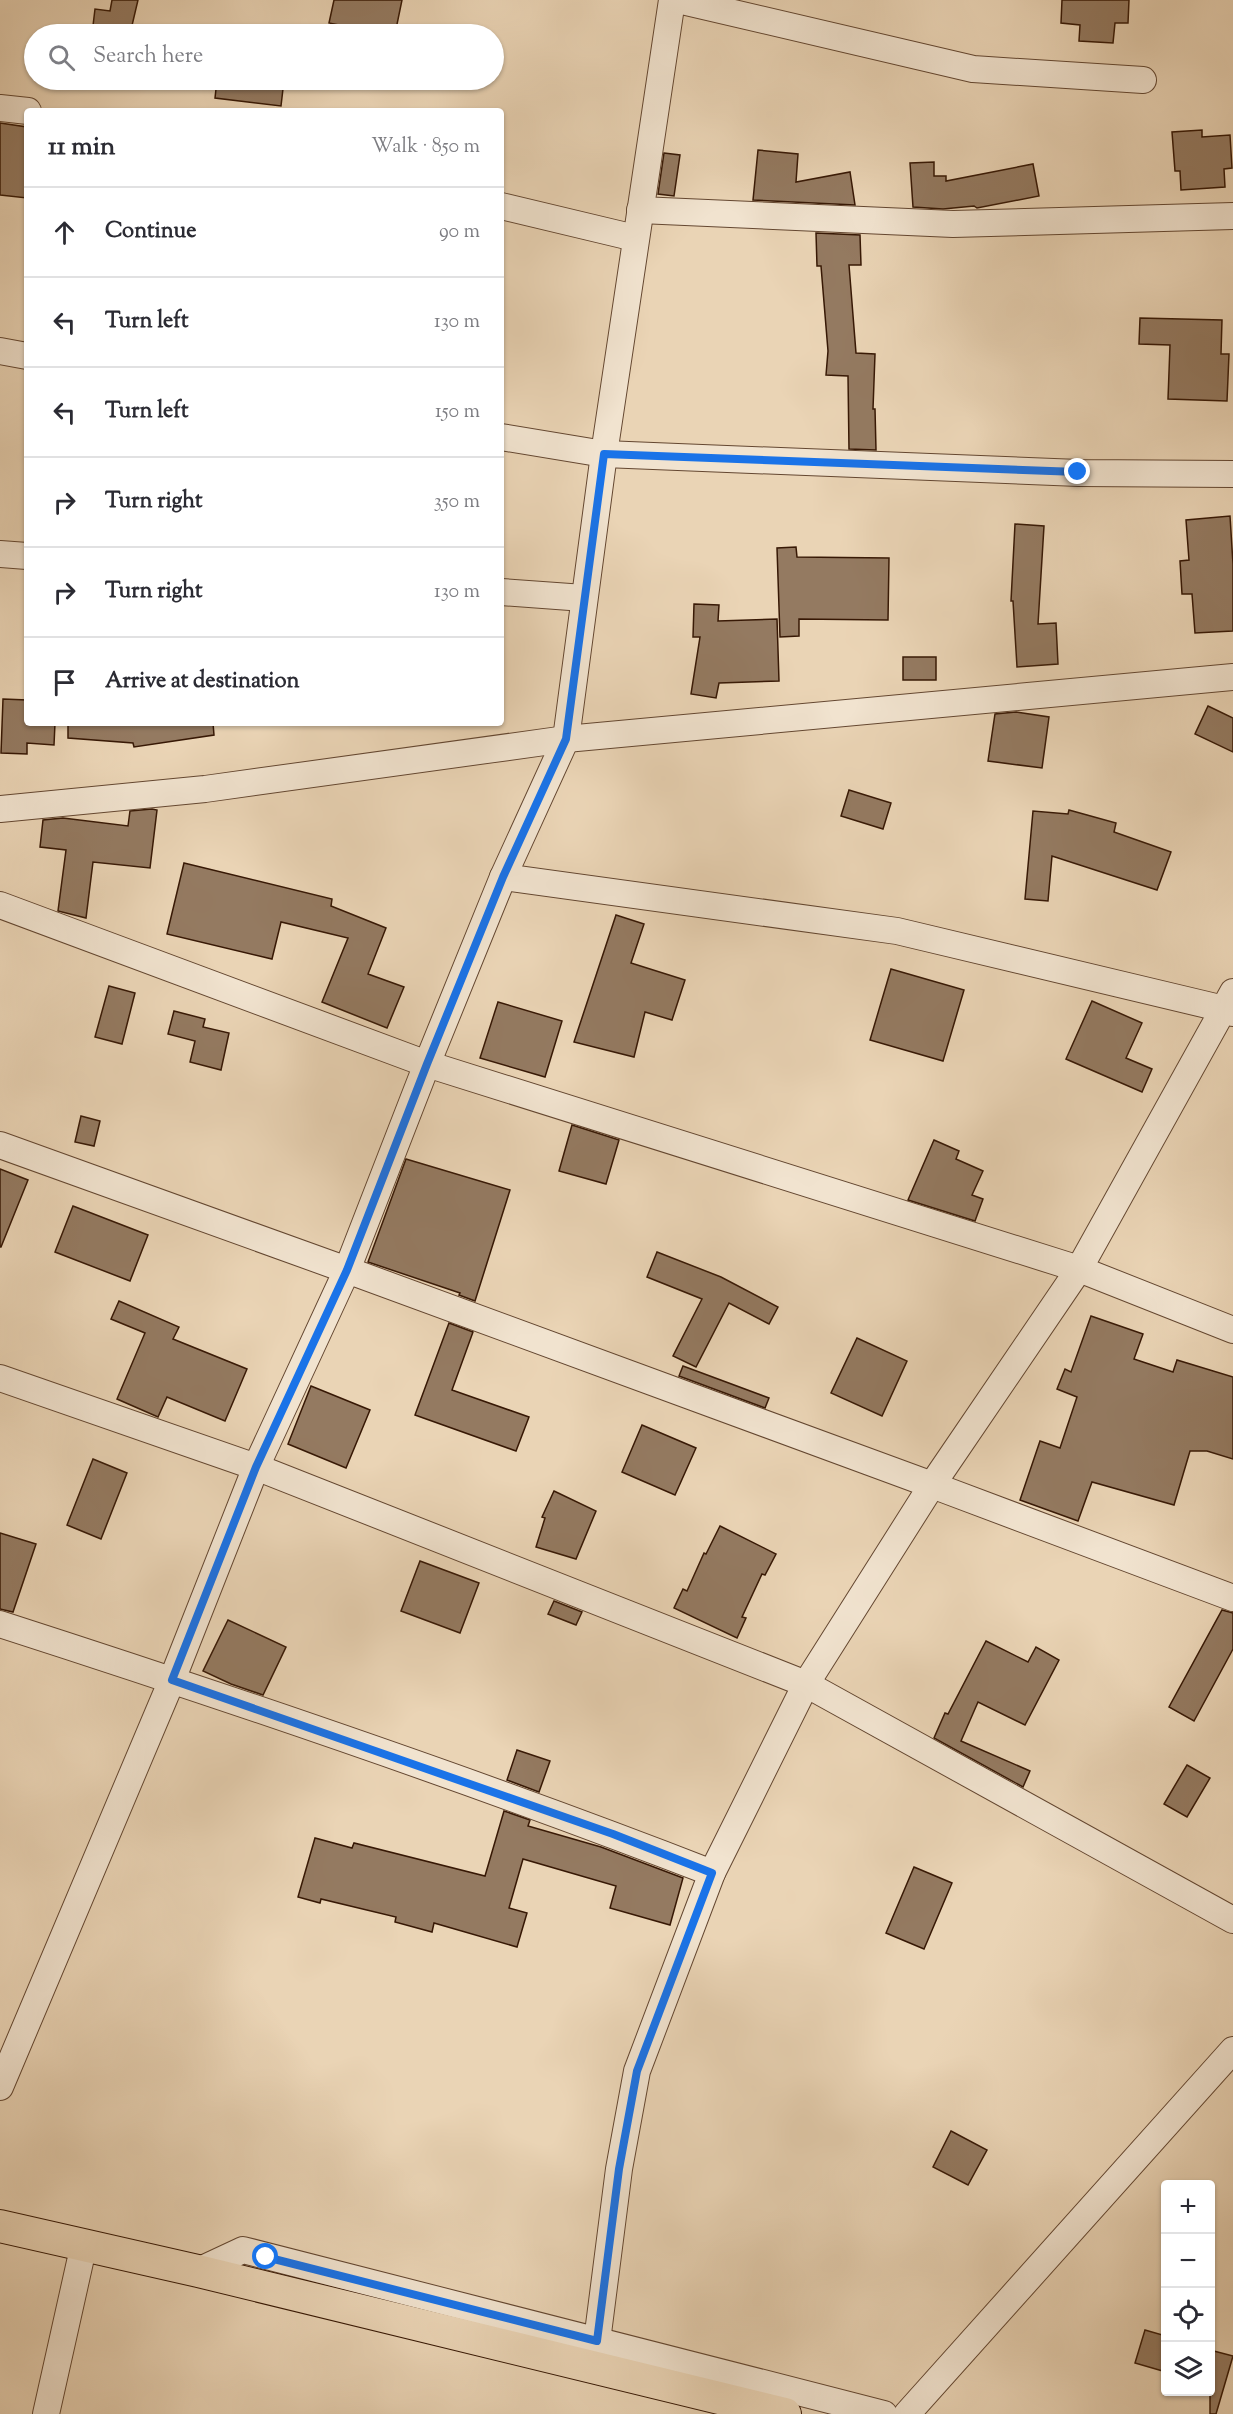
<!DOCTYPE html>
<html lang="en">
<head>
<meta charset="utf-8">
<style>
	body { margin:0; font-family:"Sorts Mill Goudy",serif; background:#f7f7f7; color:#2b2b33 }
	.controls { position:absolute; right:18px; bottom:18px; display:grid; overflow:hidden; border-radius:6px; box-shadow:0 2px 4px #0004 }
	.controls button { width:54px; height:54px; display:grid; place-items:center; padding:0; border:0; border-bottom:2px solid #e1e1e2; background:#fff; color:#2b2b33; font:30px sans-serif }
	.stop { position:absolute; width:18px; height:18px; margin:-14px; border:4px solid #1a73e8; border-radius:50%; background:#fff }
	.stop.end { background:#1a73e8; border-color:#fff; box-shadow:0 2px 6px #0008 }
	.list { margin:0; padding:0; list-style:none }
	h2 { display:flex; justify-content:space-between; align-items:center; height:78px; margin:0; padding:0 24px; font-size:26px }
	h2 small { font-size:20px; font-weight:400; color:#7c7c81 }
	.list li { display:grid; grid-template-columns:39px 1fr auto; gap:18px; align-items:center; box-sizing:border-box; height:90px; padding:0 24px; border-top:2px solid #e1e1e2 }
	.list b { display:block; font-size:22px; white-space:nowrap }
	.list em { font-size:20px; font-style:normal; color:#7c7c81 }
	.icon { flex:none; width:33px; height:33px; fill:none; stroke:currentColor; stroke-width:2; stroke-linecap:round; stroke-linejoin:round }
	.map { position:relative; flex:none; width:1233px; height:2414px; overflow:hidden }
	.search { position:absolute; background:#fff; box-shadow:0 2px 4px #0004; left:24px; top:24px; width:480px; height:66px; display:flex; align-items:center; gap:15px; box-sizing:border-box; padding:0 21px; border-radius:33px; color:#7c7c81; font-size:22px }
	.panel { position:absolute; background:#fff; box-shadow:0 2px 4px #0004; left:24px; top:108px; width:480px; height:618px; border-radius:6px }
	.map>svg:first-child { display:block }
	.building { fill:#947a61; stroke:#371805; stroke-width:1.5 }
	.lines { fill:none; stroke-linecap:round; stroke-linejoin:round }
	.minor-casing { stroke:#644731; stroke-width:28 }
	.major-casing { stroke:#371805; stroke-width:34 }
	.minor { stroke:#f1e3cf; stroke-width:26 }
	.major { stroke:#ead4b5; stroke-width:32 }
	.route { stroke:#1a73e8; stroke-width:8 }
</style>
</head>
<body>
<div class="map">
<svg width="1233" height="2414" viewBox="0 0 1233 2414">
	<rect width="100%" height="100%" fill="#ead4b5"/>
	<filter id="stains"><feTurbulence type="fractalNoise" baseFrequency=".00333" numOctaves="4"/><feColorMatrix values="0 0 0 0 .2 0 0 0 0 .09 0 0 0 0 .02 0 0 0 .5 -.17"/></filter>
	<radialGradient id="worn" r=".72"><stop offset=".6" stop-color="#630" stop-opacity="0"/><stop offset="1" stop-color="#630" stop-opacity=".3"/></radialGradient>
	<g class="building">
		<path d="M 112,0 L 138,0 L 130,34 L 92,34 L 95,9 L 110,11 Z"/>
		<path d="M 334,0 L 402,0 L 395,34 L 374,34 L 374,32 L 329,23 Z"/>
		<path d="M 1062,0 L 1129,0 L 1128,23 L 1115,23 L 1113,43 L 1079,41 L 1080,25 L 1061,23 Z"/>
		<path d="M 217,80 L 284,80 L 281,106 L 215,98 Z"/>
		<path d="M 0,123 L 27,127 L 27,198 L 0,195 Z"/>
		<path d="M 1202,130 L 1202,137 L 1230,135 L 1232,168 L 1224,169 L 1225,187 L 1181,190 L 1180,171 L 1175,171 L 1172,132 Z"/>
		<path d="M 758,150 L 798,154 L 796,182 L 850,172 L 855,205 L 753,200 Z"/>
		<path d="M 664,153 L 680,155 L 674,196 L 658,194 Z"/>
		<path d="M 934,162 L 934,176 L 946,176 L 946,181 L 1033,164 L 1039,196 L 977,208 L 974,206 L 943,209 L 913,207 L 910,163 Z"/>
		<path d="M 816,233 L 860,235 L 861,265 L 849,265 L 856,353 L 875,354 L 873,409 L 875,409 L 876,450 L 849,449 L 848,376 L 826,375 L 828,351 L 821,266 L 817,266 Z"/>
		<path d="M 1140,318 L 1222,320 L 1221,354 L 1229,354 L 1227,401 L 1168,399 L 1170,345 L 1139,344 Z"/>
		<path d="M 1230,516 L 1233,564 L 1233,631 L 1195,633 L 1192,594 L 1182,594 L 1180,561 L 1189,560 L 1186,520 Z"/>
		<path d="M 1015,524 L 1044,526 L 1038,624 L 1056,623 L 1058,664 L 1017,667 L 1013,601 L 1011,601 Z"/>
		<path d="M 796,547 L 797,557 L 889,558 L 888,620 L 799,619 L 799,636 L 780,637 L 777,548 Z"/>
		<path d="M 694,604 L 719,605 L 718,621 L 777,619 L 779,681 L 719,683 L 716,698 L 691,694 L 700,637 L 693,637 Z"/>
		<rect x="903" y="657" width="33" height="23"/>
		<path d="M 3,699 L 27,700 L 27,723 L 55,723 L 54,745 L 27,743 L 27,754 L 1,753 Z"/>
		<path d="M 1208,706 L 1233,718 L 1233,752 L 1195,734 Z"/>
		<path d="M 1016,712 L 1049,717 L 1042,768 L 988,761 L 995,714 Z"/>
		<path d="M 68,723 L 213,723 L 214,735 L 134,747 L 133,743 L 68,738 Z"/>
		<path d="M 849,790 L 891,803 L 883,829 L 841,816 Z"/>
		<path d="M 152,809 L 157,810 L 150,868 L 93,862 L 86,918 L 58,911 L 66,850 L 40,847 L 43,820 L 63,818 L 128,826 L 130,811 Z"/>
		<path d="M 1069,810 L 1116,823 L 1114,832 L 1171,852 L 1157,890 L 1052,856 L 1048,901 L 1025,899 L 1033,811 L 1068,814 Z"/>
		<path d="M 184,863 L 332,899 L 331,906 L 386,928 L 368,974 L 404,987 L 387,1028 L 322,1002 L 348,938 L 281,922 L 272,959 L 167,934 Z"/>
		<path d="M 616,915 L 644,924 L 631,963 L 685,980 L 672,1020 L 645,1012 L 634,1057 L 574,1042 Z"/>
		<path d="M 891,969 L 964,990 L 943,1061 L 870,1040 Z"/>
		<path d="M 109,986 L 135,993 L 122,1044 L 95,1037 Z"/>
		<path d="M 1092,1001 L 1142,1023 L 1126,1058 L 1152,1069 L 1142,1092 L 1066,1059 Z"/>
		<path d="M 498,1002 L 562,1021 L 545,1077 L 480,1058 Z"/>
		<path d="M 174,1011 L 205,1019 L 203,1027 L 229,1033 L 221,1070 L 190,1062 L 195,1041 L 168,1034 Z"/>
		<path d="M 81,1116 L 100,1121 L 94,1146 L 75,1142 Z"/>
		<path d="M 572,1125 L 619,1140 L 606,1184 L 559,1171 Z"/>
		<path d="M 934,1140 L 959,1151 L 956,1159 L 983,1171 L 972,1195 L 983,1199 L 975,1221 L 908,1200 Z"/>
		<path d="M 406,1159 L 510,1190 L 475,1301 L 459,1295 L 460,1293 L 368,1262 Z"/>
		<path d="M 0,1169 L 28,1180 L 1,1247 L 0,1247 Z"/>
		<path d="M 73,1206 L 148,1235 L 130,1281 L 55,1252 Z"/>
		<path d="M 657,1252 L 721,1277 L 778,1307 L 769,1324 L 729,1303 L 696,1367 L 673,1356 L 702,1299 L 647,1277 Z"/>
		<path d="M 119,1301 L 179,1327 L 173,1339 L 247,1369 L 225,1421 L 167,1397 L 158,1417 L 117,1399 L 145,1333 L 111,1319 Z"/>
		<path d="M 1091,1316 L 1143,1334 L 1134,1359 L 1173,1372 L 1177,1360 L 1233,1377 L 1233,1459 L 1207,1451 L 1190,1451 L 1174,1505 L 1092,1482 L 1078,1521 L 1020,1500 L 1040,1441 L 1060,1448 L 1077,1397 L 1057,1389 L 1065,1369 L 1071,1372 Z"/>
		<path d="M 449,1323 L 473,1332 L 452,1390 L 529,1417 L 516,1451 L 415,1415 Z"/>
		<path d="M 857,1338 L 907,1361 L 882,1416 L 831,1393 Z"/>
		<path d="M 683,1366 L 769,1398 L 765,1408 L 679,1376 Z"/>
		<path d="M 311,1386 L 370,1410 L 346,1468 L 288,1444 Z"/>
		<path d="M 642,1425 L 696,1448 L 675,1495 L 622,1472 Z"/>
		<path d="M 93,1459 L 127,1473 L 101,1539 L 67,1525 Z"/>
		<path d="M 554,1491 L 596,1511 L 576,1559 L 536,1547 L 545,1518 L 542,1517 Z"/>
		<path d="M 720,1526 L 776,1554 L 765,1575 L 762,1574 L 742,1617 L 746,1618 L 737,1638 L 674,1608 L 683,1589 L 687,1591 L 704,1553 L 706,1554 Z"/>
		<path d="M 0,1533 L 36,1544 L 13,1612 L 0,1609 Z"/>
		<path d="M 420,1561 L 479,1583 L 460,1633 L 401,1611 Z"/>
		<path d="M 554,1601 L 582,1612 L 576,1625 L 548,1614 Z"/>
		<path d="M 1222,1610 L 1233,1613 L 1233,1649 L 1194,1721 L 1169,1707 Z"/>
		<path d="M 228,1620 L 286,1647 L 263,1695 L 231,1684 L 203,1671 Z"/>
		<path d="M 986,1641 L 1028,1662 L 1036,1647 L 1059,1660 L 1025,1725 L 978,1702 L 961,1741 L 1030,1771 L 1023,1787 L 934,1738 L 945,1713 L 948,1714 Z"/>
		<path d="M 517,1750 L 550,1761 L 539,1792 L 507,1780 Z"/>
		<path d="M 1187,1765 L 1210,1778 L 1187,1817 L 1164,1804 Z"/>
		<path d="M 504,1811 L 530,1820 L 528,1826 L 601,1847 L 683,1878 L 670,1925 L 610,1908 L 616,1886 L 523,1859 L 509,1908 L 527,1913 L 517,1947 L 434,1923 L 432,1932 L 395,1922 L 396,1917 L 321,1899 L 320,1903 L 298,1897 L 315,1838 L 352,1848 L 354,1843 L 485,1876 Z"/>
		<path d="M 914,1867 L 952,1883 L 924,1949 L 886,1933 Z"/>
		<path d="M 951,2131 L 987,2150 L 968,2185 L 933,2167 Z"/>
		<path d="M 1145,2330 L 1166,2336 L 1166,2372 L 1135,2363 Z"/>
		<path d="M 1210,2350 L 1233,2356 L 1216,2414 L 1210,2414 Z"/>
	</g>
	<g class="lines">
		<g class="minor-casing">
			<g id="minor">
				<path d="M 678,0 L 973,69 L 1143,80"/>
				<path d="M 0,108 L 28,111"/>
				<path d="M 501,206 L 635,238"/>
				<path d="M 640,210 L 953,224 L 1233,216"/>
				<path d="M 0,351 L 27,356"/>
				<path d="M 501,437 L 604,454 L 1079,473 L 1233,474"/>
				<path d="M 0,554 L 27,556"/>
				<path d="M 501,592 L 584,598"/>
				<path d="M 0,809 L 205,789 L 566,739 L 1233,677"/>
				<path d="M 503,877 L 897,931 L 1224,1009 L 1233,1013"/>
				<path d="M 0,905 L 427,1064 L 1079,1269 L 1233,1330"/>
				<path d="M 1233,992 L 1079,1269 L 932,1485 L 1233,1598"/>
				<path d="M 0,1145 L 347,1270 L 932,1485 L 806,1684 L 712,1873 L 637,2071 L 619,2169 L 597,2341"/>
				<path d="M 0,1378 L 256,1467 L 806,1684 L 1233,1920"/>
				<path d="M 0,1624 C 239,1701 478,1782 712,1873"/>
				<path d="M 0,2087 L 172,1680 L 256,1467 L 347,1270 L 427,1064 L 503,877 L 566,739 L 604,454 L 672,0"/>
				<path d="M 198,2271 L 243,2250 L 884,2414"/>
				<path d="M 46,2414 L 84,2244"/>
				<path d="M 907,2414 L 1233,2050"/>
			</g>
		</g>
		<g class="major-casing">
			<path id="major" d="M 0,2226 L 198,2271 L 785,2414"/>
		</g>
		<use href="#minor" class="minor"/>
		<use href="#major" class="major"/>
	</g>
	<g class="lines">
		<path class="route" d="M 266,2257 L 597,2341 L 619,2169 L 637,2071 L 712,1873 L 613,1834 L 172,1680 L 256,1467 L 347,1270 L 427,1064 L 503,877 L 566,739 L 604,454 L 1078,472"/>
	</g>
	<rect width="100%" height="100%" filter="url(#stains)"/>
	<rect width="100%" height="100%" fill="url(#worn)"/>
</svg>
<div class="controls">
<button>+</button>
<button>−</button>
<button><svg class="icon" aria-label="locate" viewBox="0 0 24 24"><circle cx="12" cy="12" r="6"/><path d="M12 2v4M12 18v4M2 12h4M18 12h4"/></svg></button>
<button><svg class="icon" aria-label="layers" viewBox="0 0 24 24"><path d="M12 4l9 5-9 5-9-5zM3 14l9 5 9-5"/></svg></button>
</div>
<div class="stop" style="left:266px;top:2257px"></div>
<div class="stop end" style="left:1078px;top:472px"></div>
<div class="search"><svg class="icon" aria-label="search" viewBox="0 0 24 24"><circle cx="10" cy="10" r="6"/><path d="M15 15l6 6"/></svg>Search here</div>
<section class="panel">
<h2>11 min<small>Walk · 850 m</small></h2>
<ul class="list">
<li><svg class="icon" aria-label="ahead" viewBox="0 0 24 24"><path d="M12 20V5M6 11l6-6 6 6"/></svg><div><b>Continue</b></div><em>90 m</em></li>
<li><svg class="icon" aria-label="left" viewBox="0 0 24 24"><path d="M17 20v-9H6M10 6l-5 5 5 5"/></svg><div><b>Turn left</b></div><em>130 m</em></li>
<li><svg class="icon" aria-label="left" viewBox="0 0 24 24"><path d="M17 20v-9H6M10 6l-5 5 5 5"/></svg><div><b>Turn left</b></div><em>150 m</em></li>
<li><svg class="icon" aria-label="right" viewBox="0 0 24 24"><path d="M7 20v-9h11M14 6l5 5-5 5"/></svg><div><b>Turn right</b></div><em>350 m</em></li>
<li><svg class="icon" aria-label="right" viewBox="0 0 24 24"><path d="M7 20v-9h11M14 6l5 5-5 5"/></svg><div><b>Turn right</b></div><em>130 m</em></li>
<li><svg class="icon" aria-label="arrive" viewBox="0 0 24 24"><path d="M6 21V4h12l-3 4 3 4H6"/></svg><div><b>Arrive at destination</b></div></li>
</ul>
</section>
</div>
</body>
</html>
